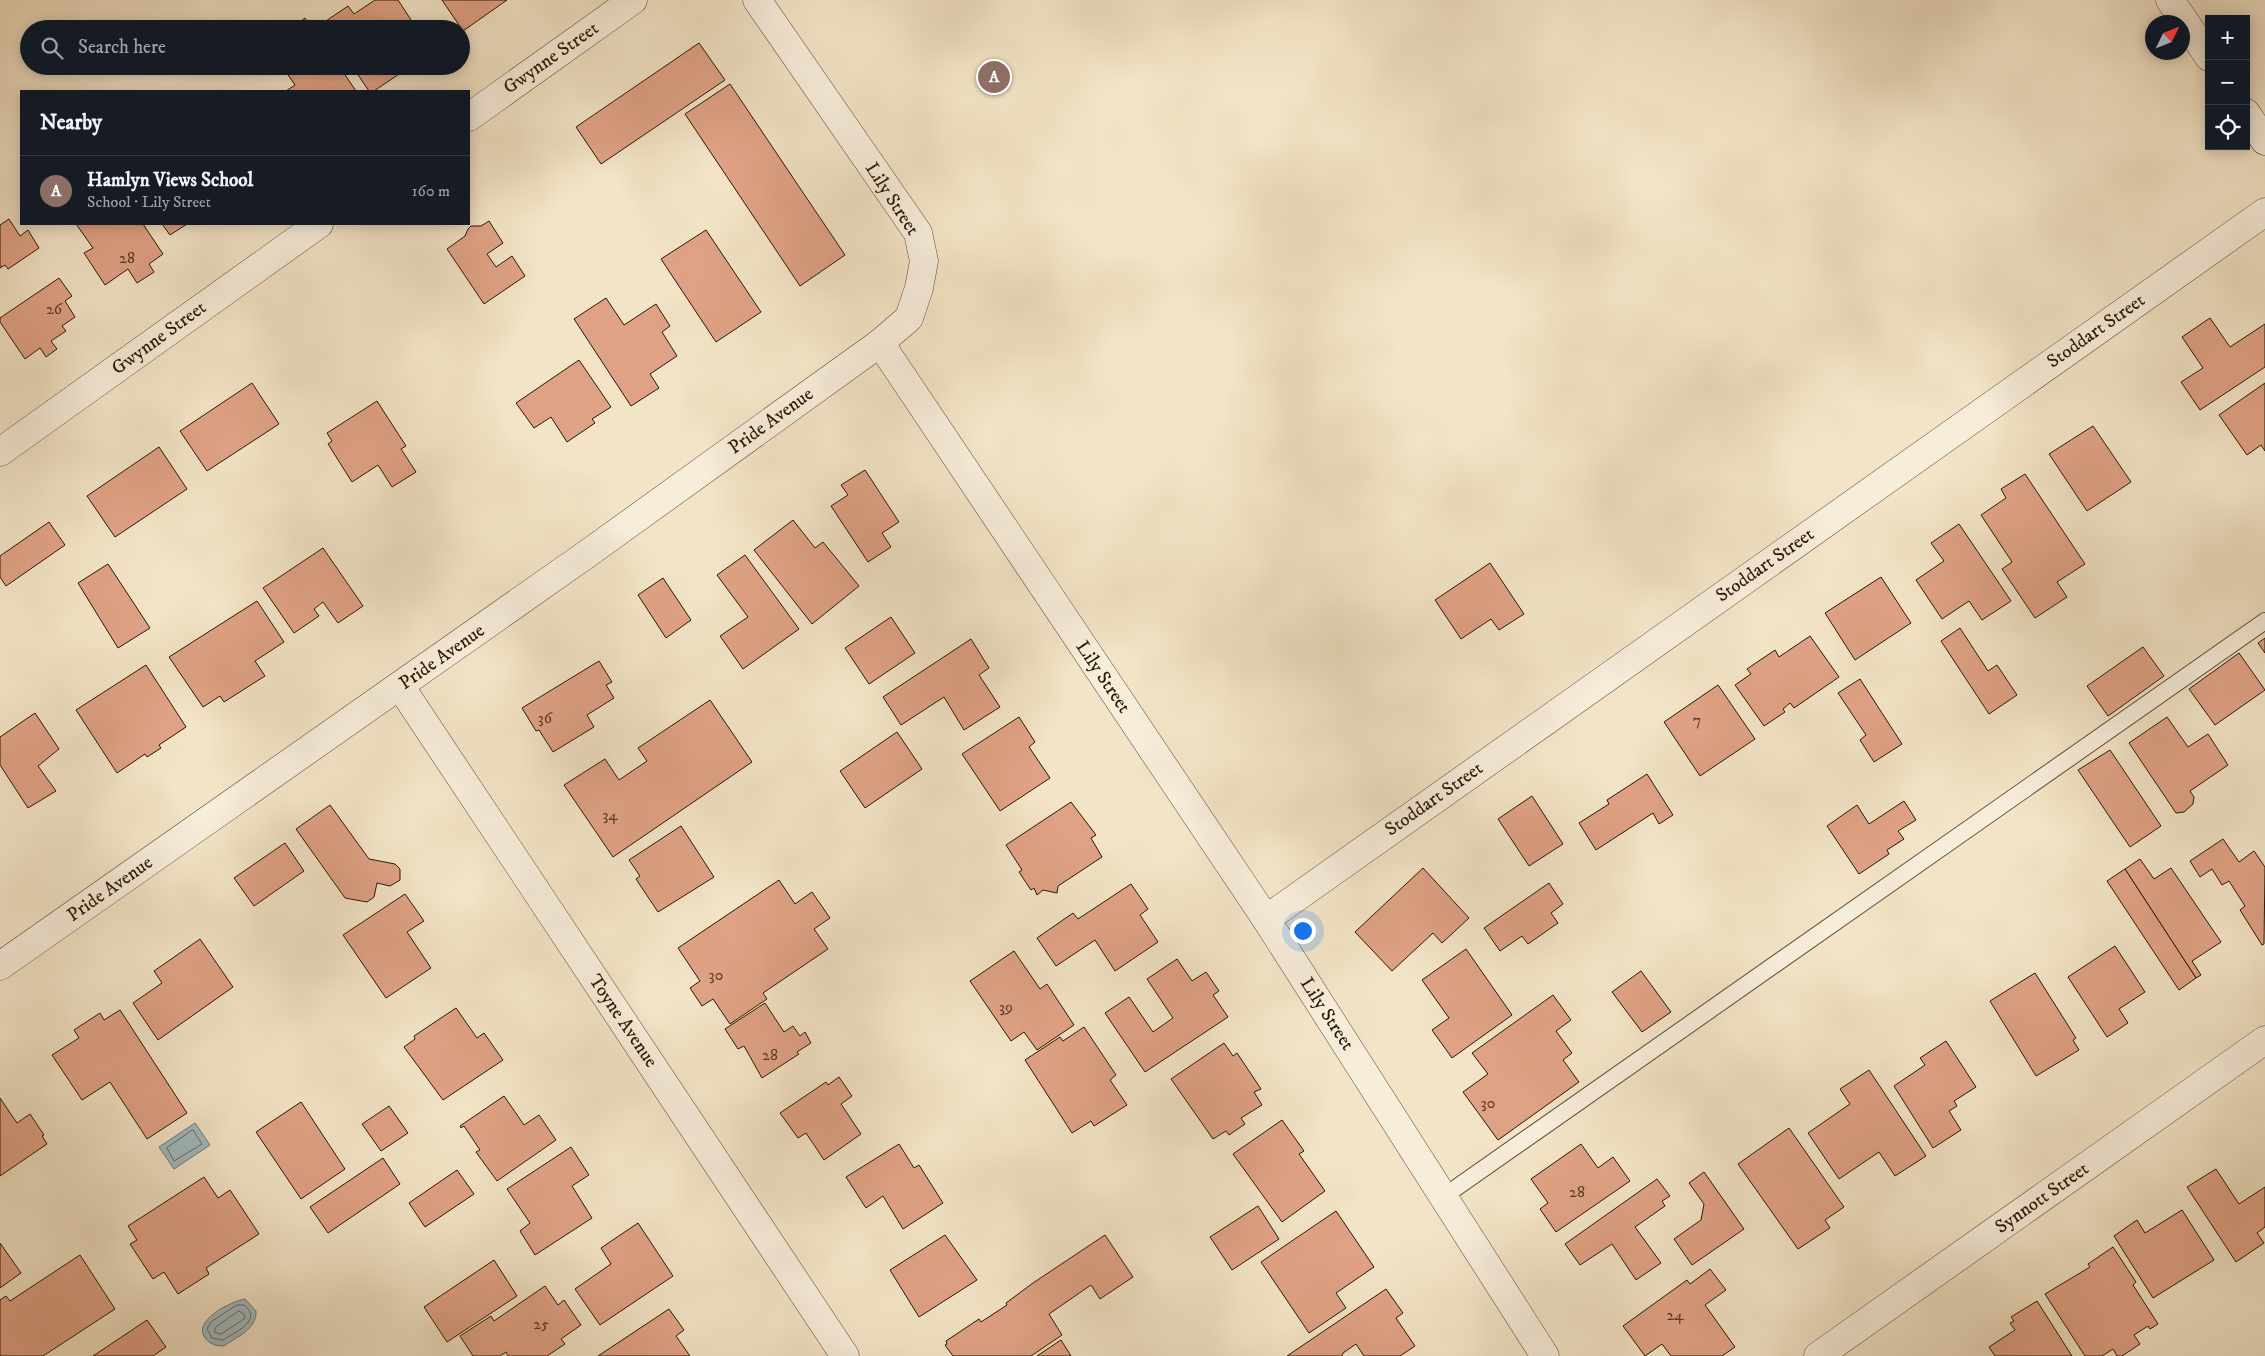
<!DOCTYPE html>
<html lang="en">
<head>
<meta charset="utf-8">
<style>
	body { margin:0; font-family:"IM FELL DW Pica",serif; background:#20242c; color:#f1f3f6 }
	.controls { position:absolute; right:15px; top:15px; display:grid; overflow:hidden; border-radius:0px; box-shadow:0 2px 12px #0003 }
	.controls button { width:45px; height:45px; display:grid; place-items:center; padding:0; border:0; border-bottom:1px solid #363941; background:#171b24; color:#f1f3f6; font:25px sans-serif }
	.compass { position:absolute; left:2145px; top:15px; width:45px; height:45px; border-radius:50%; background:#171b24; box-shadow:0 2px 12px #0003; rotate:47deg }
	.you { position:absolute; left:1302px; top:930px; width:18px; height:18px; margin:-12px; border:4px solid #fff; border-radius:50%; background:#1a73e8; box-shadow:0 0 0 8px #1a73e833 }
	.badge { display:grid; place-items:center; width:32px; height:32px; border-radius:50%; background:#8c9099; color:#fff; font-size:16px; font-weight:700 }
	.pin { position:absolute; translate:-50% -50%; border:2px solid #fff; box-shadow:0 1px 5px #0006 }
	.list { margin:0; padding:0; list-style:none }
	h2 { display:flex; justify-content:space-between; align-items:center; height:65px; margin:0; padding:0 20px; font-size:21px }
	h2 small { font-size:16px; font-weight:400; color:#9ea1a6 }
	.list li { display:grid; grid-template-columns:32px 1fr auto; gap:15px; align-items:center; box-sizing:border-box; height:70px; padding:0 20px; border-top:1px solid #363941 }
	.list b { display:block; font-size:19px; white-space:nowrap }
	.list p { margin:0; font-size:16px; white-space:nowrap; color:#9ea1a6 }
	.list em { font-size:16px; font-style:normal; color:#9ea1a6 }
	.icon { flex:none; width:28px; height:28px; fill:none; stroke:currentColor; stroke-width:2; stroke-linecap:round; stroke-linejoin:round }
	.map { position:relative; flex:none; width:2265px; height:1356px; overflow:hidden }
	.search { position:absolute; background:#171b24; box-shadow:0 2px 12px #0003; left:20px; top:20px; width:450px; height:55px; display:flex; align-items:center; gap:12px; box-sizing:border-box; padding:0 18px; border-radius:28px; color:#9ea1a6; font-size:19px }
	.panel { position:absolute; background:#171b24; box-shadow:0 2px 12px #0003; left:20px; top:90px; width:450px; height:135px; border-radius:0px }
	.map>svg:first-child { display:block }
	.water { fill:#a1bbc1; stroke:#717974 }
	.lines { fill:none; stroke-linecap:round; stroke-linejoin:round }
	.shore { stroke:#666960; stroke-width:1 }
	.building { fill:#e0a286; stroke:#2a1700 }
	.service-casing { stroke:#5c4a32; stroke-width:18 }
	.minor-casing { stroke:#5c4a32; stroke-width:29 }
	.service { stroke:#f7eddb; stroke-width:16 }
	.minor { stroke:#f7eddb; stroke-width:28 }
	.labels { text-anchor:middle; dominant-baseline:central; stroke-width:4; stroke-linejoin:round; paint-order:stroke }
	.number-label { font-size:16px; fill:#583a22 }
	.street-label { font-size:19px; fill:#2a1700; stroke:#f7eddb }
</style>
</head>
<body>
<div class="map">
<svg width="2265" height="1356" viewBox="0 0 2265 1356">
	<rect width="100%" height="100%" fill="#f3e4c7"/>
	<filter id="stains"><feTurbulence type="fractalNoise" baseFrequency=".004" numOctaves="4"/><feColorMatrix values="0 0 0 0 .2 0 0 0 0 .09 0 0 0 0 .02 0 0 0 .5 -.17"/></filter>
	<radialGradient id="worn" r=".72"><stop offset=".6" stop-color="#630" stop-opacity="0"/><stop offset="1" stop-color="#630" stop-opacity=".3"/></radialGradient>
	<g class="water">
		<path d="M 195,1123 L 210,1145 L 174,1169 L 159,1147 Z"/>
		<path d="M 245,1299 L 256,1311 C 257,1329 237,1337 224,1346 C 217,1346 211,1345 206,1339 C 190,1322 231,1301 245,1299 Z"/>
	</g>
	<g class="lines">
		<g class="shore">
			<path d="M 193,1130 L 202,1144 L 174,1161 L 167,1148 Z"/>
			<path d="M 237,1305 L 244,1305 C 264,1320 234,1333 223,1340 L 212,1338 L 207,1329 L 211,1322 Z"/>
			<path d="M 239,1311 L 245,1315 L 244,1319 L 221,1334 L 214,1332 L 216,1327 Z"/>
		</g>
	</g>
	<g class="building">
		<path d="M 375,0 L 398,0 L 417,29 L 326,29 L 323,23 L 348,6 L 354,14 Z"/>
		<path d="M 442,0 L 507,0 L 463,31 Z"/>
		<path d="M 305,18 L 312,29 L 291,29 Z"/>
		<path d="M 699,43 L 725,80 L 601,164 L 576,127 Z"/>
		<path d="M 282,66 L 339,66 L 356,91 L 286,91 L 295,85 Z"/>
		<path d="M 352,66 L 411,66 L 374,91 L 369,91 Z"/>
		<path d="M 730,84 L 845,255 L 800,286 L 685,114 Z"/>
		<path d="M 9,219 L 20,236 L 28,230 L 39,248 L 8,269 L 5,265 L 0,268 L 0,225 Z"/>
		<path d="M 489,221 L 503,243 L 487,254 L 496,267 L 512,256 L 525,276 L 484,304 L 447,249 L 465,236 L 468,229 L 471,226 L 481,226 Z"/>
		<path d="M 76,224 L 143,224 L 163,254 L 149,264 L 154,272 L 137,283 L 128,269 L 105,285 L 84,253 L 93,248 Z"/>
		<path d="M 162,224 L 187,224 L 170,235 Z"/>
		<path d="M 706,230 L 761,312 L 716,342 L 661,259 Z"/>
		<path d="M 59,278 L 72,296 L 65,301 L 75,317 L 62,326 L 66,331 L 51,341 L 57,349 L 46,357 L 40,348 L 25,359 L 0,322 L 0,318 Z"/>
		<path d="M 606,298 L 624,325 L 656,304 L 670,326 L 662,332 L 677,356 L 650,374 L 659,388 L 631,406 L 574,319 Z"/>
		<path d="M 2210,318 L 2230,347 L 2265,324 L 2265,367 L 2200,410 L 2181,382 L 2203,368 L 2182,337 Z"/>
		<path d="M 579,360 L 611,407 L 592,419 L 595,423 L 567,442 L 551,417 L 534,428 L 516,403 Z"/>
		<path d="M 252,383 L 279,424 L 207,471 L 180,431 Z"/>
		<path d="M 2265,383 L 2265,451 L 2261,445 L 2247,455 L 2219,415 Z"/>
		<path d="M 377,401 L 406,446 L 401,449 L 416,472 L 392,487 L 378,465 L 352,482 L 328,444 L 332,441 L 327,433 Z"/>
		<path d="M 2093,426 L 2131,482 L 2087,511 L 2049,454 Z"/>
		<path d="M 159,447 L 187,489 L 115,537 L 87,496 Z"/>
		<path d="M 865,470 L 899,522 L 882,533 L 891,547 L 868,562 L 831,506 L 848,495 L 841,485 Z"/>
		<path d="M 2025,474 L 2085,564 L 2057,582 L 2067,597 L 2035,618 L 2002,569 L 2012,562 L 1981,515 L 2006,498 L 2001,489 Z"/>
		<path d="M 793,520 L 815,548 L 823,542 L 859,586 L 812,624 L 754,550 Z"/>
		<path d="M 49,522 L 65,545 L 6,586 L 0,577 L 0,556 Z"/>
		<path d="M 1959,524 L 2011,601 L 1982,620 L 1969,601 L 1942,619 L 1916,580 L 1944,561 L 1931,543 Z"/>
		<path d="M 323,548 L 363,606 L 338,623 L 323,602 L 314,609 L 319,616 L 294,633 L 263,588 Z"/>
		<path d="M 745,555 L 799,629 L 743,669 L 720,636 L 748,617 L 717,575 Z"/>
		<path d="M 1490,563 L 1524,614 L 1499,630 L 1491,619 L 1461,639 L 1435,600 Z"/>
		<path d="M 108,564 L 150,628 L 118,648 L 78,583 Z"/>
		<path d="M 1881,577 L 1911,623 L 1855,660 L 1825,613 Z"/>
		<path d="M 663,578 L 691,620 L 666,638 L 638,595 Z"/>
		<path d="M 257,601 L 284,642 L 255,661 L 265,676 L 224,702 L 220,696 L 203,707 L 169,657 Z"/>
		<path d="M 891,617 L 915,653 L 869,684 L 845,648 Z"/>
		<path d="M 1960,628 L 1988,671 L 1997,665 L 2017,695 L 1989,714 L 1941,641 Z"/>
		<path d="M 1810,636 L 1839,677 L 1794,708 L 1790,703 L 1783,709 L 1785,712 L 1764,726 L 1735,685 L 1751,674 L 1747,669 L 1775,650 L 1779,657 Z"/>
		<path d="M 2265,638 L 2265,653 L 2258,643 Z"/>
		<path d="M 971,639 L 989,668 L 979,675 L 1000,707 L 964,730 L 944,697 L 901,725 L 883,697 Z"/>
		<path d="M 2143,647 L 2164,676 L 2108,716 L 2087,686 Z"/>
		<path d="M 2239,653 L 2265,690 L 2215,725 L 2189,689 Z"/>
		<path d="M 599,661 L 612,682 L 606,685 L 614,698 L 587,715 L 594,727 L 553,752 L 539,730 L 536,731 L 522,708 Z"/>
		<path d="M 146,665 L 186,727 L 159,745 L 161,748 L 147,757 L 145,754 L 117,773 L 76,710 Z"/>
		<path d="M 1860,679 L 1902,744 L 1874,762 L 1860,740 L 1866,735 L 1838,693 Z"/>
		<path d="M 1718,685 L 1755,739 L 1700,776 L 1664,722 Z"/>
		<path d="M 710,700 L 752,762 L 613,857 L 564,785 L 605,759 L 619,780 L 647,761 L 638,748 Z"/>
		<path d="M 35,713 L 59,749 L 38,766 L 56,791 L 28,808 L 0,765 L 0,737 Z"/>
		<path d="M 1019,717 L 1035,742 L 1029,747 L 1050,778 L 1000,811 L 962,754 Z"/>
		<path d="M 2167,717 L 2188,747 L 2208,734 L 2228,765 L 2190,791 L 2194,797 L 2193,804 L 2184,812 L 2176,813 L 2129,743 Z"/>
		<path d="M 897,732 L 922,769 L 865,808 L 840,771 Z"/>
		<path d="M 2110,750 L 2161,826 L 2130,847 L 2078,770 Z"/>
		<path d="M 1647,774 L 1673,815 L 1659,824 L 1653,813 L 1596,850 L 1579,823 L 1609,804 L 1607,800 Z"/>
		<path d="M 1532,796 L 1563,844 L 1529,866 L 1498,819 Z"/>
		<path d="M 1904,801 L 1916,820 L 1898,831 L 1904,839 L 1887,850 L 1889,854 L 1859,874 L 1827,826 L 1857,805 L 1869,824 Z"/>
		<path d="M 1071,802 L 1096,835 L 1091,838 L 1102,857 L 1058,886 L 1057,893 L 1043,890 L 1037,895 L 1034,888 L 1031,890 L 1019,872 L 1022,870 L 1006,845 Z"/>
		<path d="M 330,805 L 369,859 L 395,864 L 400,869 L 400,880 L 390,886 L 377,883 L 374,897 L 367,902 L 345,898 L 296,829 Z"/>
		<path d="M 681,826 L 714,877 L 658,912 L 636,879 L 640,876 L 629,860 Z"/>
		<path d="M 2223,839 L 2239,862 L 2254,851 L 2265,867 L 2264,944 L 2262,945 L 2240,910 L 2245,906 L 2229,881 L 2222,885 L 2212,869 L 2200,877 L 2190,861 Z"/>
		<path d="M 285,843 L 304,871 L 254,906 L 234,878 Z"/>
		<path d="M 2140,859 L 2154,879 L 2171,868 L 2221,942 L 2192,961 L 2201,975 L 2196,978 L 2125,869 Z"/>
		<path d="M 1423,868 L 1469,918 L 1442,943 L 1433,933 L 1392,971 L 1355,932 Z"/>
		<path d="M 2125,869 L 2196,978 L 2179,990 L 2107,881 Z"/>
		<path d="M 779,880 L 795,904 L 812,892 L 830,918 L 814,929 L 828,949 L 763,993 L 767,999 L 730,1024 L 713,999 L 702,1006 L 690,988 L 700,981 L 678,948 Z"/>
		<path d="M 1549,883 L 1563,904 L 1551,913 L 1558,923 L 1528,944 L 1522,936 L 1500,951 L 1484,928 Z"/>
		<path d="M 1131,884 L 1148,909 L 1140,915 L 1158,942 L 1115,971 L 1095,940 L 1056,966 L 1037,938 L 1073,913 L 1078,919 Z"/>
		<path d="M 405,894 L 424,921 L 407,932 L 431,968 L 386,998 L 343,935 Z"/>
		<path d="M 200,939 L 233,987 L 158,1040 L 133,1003 L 162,983 L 154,971 Z"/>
		<path d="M 2115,946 L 2145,992 L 2119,1009 L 2128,1023 L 2107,1037 L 2068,977 Z"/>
		<path d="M 1466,949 L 1512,1015 L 1452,1058 L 1432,1030 L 1449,1018 L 1422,980 Z"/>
		<path d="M 1014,951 L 1040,989 L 1047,984 L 1074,1025 L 1037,1050 L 1024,1032 L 1011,1041 L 970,981 Z"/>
		<path d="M 1177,959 L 1192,981 L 1206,972 L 1219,991 L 1213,995 L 1228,1017 L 1145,1072 L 1105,1013 L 1129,997 L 1153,1032 L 1173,1018 L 1147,979 Z"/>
		<path d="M 1641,971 L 1671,1012 L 1642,1032 L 1612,992 Z"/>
		<path d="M 2035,973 L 2076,1038 L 2073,1040 L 2079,1050 L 2036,1076 L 1990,1001 Z"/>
		<path d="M 1553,995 L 1571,1020 L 1556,1031 L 1572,1053 L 1563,1060 L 1579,1082 L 1498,1140 L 1463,1092 L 1488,1074 L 1472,1053 Z"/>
		<path d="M 765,1003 L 784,1032 L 793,1026 L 800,1036 L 805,1032 L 811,1043 L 797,1052 L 799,1054 L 762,1078 L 744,1046 L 738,1049 L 725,1029 Z"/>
		<path d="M 456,1008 L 477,1038 L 484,1033 L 503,1060 L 443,1100 L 404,1047 L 415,1039 L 414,1036 Z"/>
		<path d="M 120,1010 L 187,1113 L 147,1139 L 110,1082 L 82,1100 L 52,1055 L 79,1038 L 74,1030 L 100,1013 L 104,1020 Z"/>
		<path d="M 1084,1027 L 1116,1075 L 1110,1080 L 1127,1105 L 1094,1126 L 1091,1121 L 1072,1133 L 1025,1060 L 1060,1037 L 1063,1041 Z"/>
		<path d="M 1946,1041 L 1976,1087 L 1954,1101 L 1957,1106 L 1949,1111 L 1961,1130 L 1933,1148 L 1894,1086 L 1925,1065 L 1920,1058 Z"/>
		<path d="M 1224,1043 L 1233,1056 L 1237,1053 L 1261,1089 L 1254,1092 L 1262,1105 L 1241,1118 L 1245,1124 L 1229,1135 L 1226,1131 L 1213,1139 L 1171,1079 Z"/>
		<path d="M 1869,1070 L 1926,1156 L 1895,1176 L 1879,1152 L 1839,1179 L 1808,1133 L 1850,1104 L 1840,1089 Z"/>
		<path d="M 839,1077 L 852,1096 L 841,1104 L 861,1134 L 824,1160 L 806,1133 L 798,1138 L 780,1113 L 826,1082 L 828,1085 Z"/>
		<path d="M 504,1096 L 524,1125 L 539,1115 L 556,1140 L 497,1181 L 476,1152 L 480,1150 L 464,1126 L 461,1128 L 460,1126 Z"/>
		<path d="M 0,1098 L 17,1123 L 30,1114 L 44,1135 L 42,1136 L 47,1144 L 0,1176 Z"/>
		<path d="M 301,1102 L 345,1169 L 301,1199 L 256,1132 Z"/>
		<path d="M 389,1106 L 408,1133 L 381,1151 L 362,1124 Z"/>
		<path d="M 1282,1120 L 1304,1151 L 1299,1154 L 1325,1191 L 1282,1222 L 1233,1154 Z"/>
		<path d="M 1789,1128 L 1844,1207 L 1825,1220 L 1830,1228 L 1798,1249 L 1738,1164 Z"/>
		<path d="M 899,1144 L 914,1168 L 919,1165 L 943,1203 L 903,1229 L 883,1196 L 866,1208 L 846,1177 Z"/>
		<path d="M 1581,1144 L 1598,1168 L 1613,1157 L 1630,1181 L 1556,1232 L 1540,1209 L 1548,1203 L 1531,1179 Z"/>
		<path d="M 571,1147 L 589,1175 L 572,1186 L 592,1218 L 535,1255 L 520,1231 L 530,1223 L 507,1189 Z"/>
		<path d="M 383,1158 L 400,1184 L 328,1233 L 310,1207 Z"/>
		<path d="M 2216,1169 L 2239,1204 L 2265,1187 L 2265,1227 L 2257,1233 L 2264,1243 L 2236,1262 L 2187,1187 Z"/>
		<path d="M 457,1170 L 474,1194 L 425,1227 L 409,1203 Z"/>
		<path d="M 1704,1172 L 1744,1229 L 1692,1265 L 1674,1239 L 1701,1220 L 1704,1204 L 1689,1183 Z"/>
		<path d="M 204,1177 L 218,1198 L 230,1190 L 259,1234 L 206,1268 L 209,1274 L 178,1294 L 164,1272 L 153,1279 L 130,1244 L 137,1240 L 128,1226 Z"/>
		<path d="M 1657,1179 L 1670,1196 L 1662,1201 L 1665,1206 L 1635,1227 L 1661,1263 L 1636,1280 L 1612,1244 L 1580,1265 L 1565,1244 Z"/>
		<path d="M 1258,1206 L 1279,1239 L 1232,1270 L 1210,1237 Z"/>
		<path d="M 2182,1210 L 2214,1260 L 2153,1298 L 2114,1236 L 2137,1220 L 2145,1233 Z"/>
		<path d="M 1336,1211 L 1374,1267 L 1336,1293 L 1346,1308 L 1309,1333 L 1261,1262 Z"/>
		<path d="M 638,1223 L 673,1276 L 600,1325 L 575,1289 L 611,1264 L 601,1248 Z"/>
		<path d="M 945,1235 L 977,1280 L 919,1317 L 890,1270 Z"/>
		<path d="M 1105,1235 L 1133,1277 L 1100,1299 L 1091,1285 L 1049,1314 L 1062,1335 L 1031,1356 L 953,1356 L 945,1345 L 947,1344 L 946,1341 L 979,1319 L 981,1322 L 1007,1305 L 1006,1303 L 1033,1283 Z"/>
		<path d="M 0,1243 L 21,1273 L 0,1288 Z"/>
		<path d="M 2113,1247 L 2136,1282 L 2133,1285 L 2158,1324 L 2150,1329 L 2148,1326 L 2134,1335 L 2140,1344 L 2122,1356 L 2117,1356 L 2113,1349 L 2102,1356 L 2085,1356 L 2045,1294 L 2090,1267 L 2088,1264 Z"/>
		<path d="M 80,1255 L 115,1309 L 43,1356 L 0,1356 L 0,1300 L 6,1296 L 10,1301 Z"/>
		<path d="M 494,1260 L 517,1296 L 447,1342 L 424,1307 Z"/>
		<path d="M 1710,1269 L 1726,1290 L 1705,1305 L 1735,1347 L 1722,1356 L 1671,1356 L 1662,1344 L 1645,1356 L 1623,1326 L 1687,1280 L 1690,1284 Z"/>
		<path d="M 545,1286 L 558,1305 L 564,1300 L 581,1325 L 561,1339 L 565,1344 L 547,1356 L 508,1356 L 506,1352 L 500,1356 L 473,1356 L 460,1336 L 491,1316 L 494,1321 Z"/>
		<path d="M 1386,1289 L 1403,1313 L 1396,1318 L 1415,1346 L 1400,1356 L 1364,1356 L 1356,1344 L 1343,1353 L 1342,1356 L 1287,1356 Z"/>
		<path d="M 2037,1301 L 2072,1356 L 1995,1356 L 1989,1347 L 2015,1330 L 2010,1323 L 2014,1321 L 2011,1317 Z"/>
		<path d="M 669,1309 L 684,1330 L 676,1336 L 690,1356 L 598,1356 Z"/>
		<path d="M 147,1320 L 166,1347 L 153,1356 L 93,1356 Z"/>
		<path d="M 1061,1340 L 1071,1356 L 1037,1356 Z"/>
	</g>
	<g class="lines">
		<g class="service-casing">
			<path id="service" d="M 1443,1197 L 2265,621"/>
		</g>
		<g class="minor-casing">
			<g id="minor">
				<path d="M 757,0 L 918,233 L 924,261 L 919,288 L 909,318 L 880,343 L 1266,919 L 1545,1356"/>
				<path d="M 2170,0 L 2209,57"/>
				<path d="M 2246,113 L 2265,141"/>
				<path d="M 469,117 L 633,0"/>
				<path d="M 0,452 L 319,224"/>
				<path d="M 400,686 L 845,1356"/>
				<path d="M 1266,919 L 2265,212"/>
				<path d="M 0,966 L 587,554 L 880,343"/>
				<path d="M 1818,1356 L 2265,1040"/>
			</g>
		</g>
		<use href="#service" class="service"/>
		<use href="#minor" class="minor"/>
	</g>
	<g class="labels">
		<g class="number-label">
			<text x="127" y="258">28</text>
			<text x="54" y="309">26</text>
			<text x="545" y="718">36</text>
			<text x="1697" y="720">7</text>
			<text x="610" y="815">34</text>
			<text x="716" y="975">30</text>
			<text x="1006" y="1007">39</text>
			<text x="770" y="1055">28</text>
			<text x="1488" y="1103">30</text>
			<text x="1577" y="1192">28</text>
			<text x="1675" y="1315">24</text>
			<text x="541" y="1324">25</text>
		</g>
		<g class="street-label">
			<text transform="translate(551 58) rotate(-35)">Gwynne Street</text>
			<text transform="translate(892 199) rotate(57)">Lily Street</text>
			<text transform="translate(2096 331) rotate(-35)">Stoddart Street</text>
			<text transform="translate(159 338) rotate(-36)">Gwynne Street</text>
			<text transform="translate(771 421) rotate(-36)">Pride Avenue</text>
			<text transform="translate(1765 565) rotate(-35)">Stoddart Street</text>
			<text transform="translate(442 657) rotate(-35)">Pride Avenue</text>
			<text transform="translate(1103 677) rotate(56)">Lily Street</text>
			<text transform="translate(1434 799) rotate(-35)">Stoddart Street</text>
			<text transform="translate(110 889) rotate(-35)">Pride Avenue</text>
			<text transform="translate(1327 1014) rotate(57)">Lily Street</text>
			<text transform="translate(623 1021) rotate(56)">Toyne Avenue</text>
			<text transform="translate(2042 1198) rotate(-35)">Synnott Street</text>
		</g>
	</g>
	<rect width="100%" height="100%" filter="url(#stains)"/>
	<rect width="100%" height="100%" fill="url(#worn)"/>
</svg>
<div class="controls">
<button>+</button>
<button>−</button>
<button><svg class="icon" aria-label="locate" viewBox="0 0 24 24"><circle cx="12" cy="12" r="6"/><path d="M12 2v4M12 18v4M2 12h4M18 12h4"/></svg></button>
</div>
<svg class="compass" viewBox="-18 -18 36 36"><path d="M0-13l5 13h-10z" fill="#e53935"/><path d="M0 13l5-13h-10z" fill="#9ea1a6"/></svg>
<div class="you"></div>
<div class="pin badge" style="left:994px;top:77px;background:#8d6e63">A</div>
<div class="search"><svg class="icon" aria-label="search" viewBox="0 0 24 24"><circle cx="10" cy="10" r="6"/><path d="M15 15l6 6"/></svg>Search here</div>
<section class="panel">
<h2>Nearby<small></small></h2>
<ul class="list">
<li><span class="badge" style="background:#8d6e63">A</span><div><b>Hamlyn Views School</b><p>School · Lily Street</p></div><em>160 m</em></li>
</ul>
</section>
</div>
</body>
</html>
